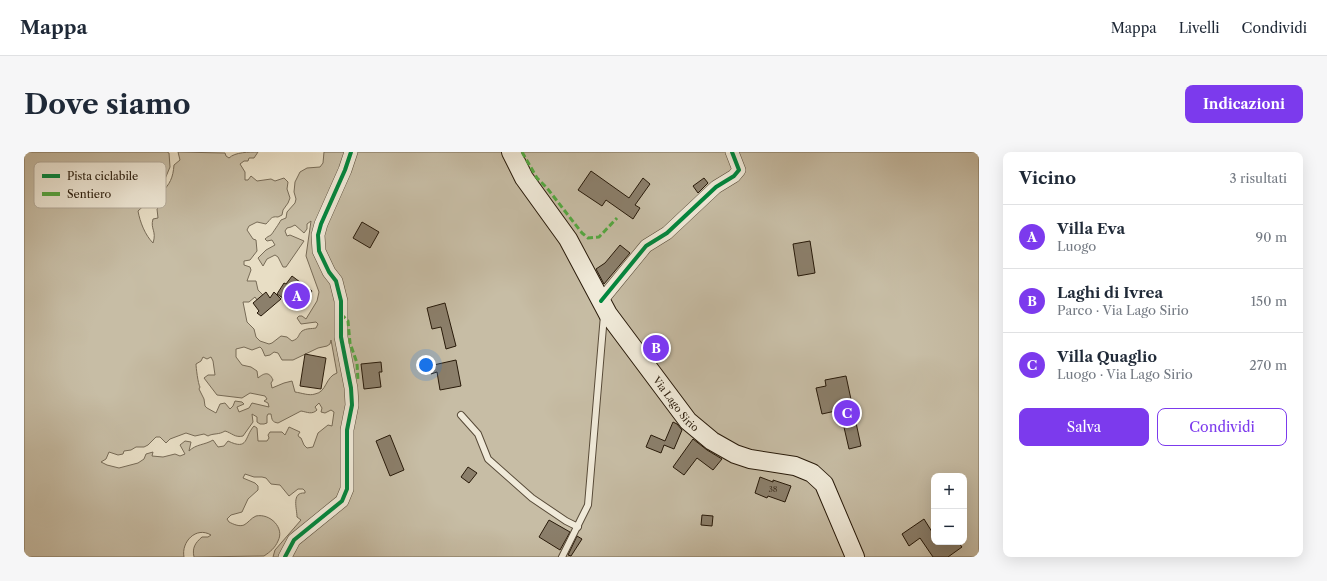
<!DOCTYPE html>
<html lang="it">
<head>
<meta charset="utf-8">
<style>
	body { margin:0; font-family:"Libre Caslon Text",serif; background:#f6f6f7; color:#1f2937 }
	.controls { position:absolute; right:12px; bottom:12px; display:grid; overflow:hidden; border-radius:8px; box-shadow:0 4px 16px #0002 }
	.controls button { width:36px; height:36px; display:grid; place-items:center; padding:0; border:0; border-bottom:1px solid #e0e1e3; background:#fff; color:#1f2937; font:20px sans-serif }
	.you { position:absolute; left:402px; top:213px; width:14px; height:14px; margin:-10px; border:3px solid #fff; border-radius:50%; background:#1a73e8; box-shadow:0 0 0 6px #1a73e833 }
	.badge { display:grid; place-items:center; width:26px; height:26px; border-radius:50%; background:#7c3aed; color:#fff; font-size:13px; font-weight:700 }
	.pin { position:absolute; translate:-50% -50%; border:2px solid #fff; box-shadow:0 1px 4px #0006 }
	.list { margin:0; padding:0; list-style:none }
	h2 { display:flex; justify-content:space-between; align-items:center; height:52px; margin:0; padding:0 16px; font-size:17px }
	h2 small { font-size:13px; font-weight:400; color:#747a83 }
	.list li { display:grid; grid-template-columns:26px 1fr auto; gap:12px; align-items:center; box-sizing:border-box; height:64px; padding:0 16px; border-top:1px solid #e0e1e3 }
	.list b { display:block; font-size:15px; white-space:nowrap }
	.list p { margin:0; font-size:13px; white-space:nowrap; color:#747a83 }
	.list em { font-size:13px; font-style:normal; color:#747a83 }
	.actions { display:flex; gap:8px; padding:12px 16px }
	.actions a { flex:1; padding:9px 0; border:1px solid #7c3aed; border-radius:8px; text-align:center; font-size:14px; color:#7c3aed }
	.actions .main { background:#7c3aed; color:#fff }
	.map { position:relative; flex:none; width:955px; height:405px; overflow:hidden; border-radius:8px }
	header { display:flex; align-items:center; gap:24px; box-sizing:border-box; height:56px; padding:0 20px; background:#fff; border-bottom:1px solid #e0e1e3 }
	header strong { font-size:19px }
	nav { display:flex; gap:22px; margin-inline-start:auto; font-size:14px }
	.intro { display:flex; align-items:center; justify-content:space-between; box-sizing:border-box; height:96px; padding:0 24px }
	h1 { margin:0; font-size:28px }
	.button { padding:10px 18px; border-radius:8px; background:#7c3aed; color:#fff; font-size:14px; font-weight:700 }
	main { display:flex; gap:24px; padding:0 24px }
	aside { flex:1; background:#fff; border-radius:8px; box-shadow:0 4px 16px #0002 }
	.map>svg:first-child { display:block }
	.green { fill:#c7bda5; stroke:#776b57; fill-rule:evenodd }
	.building { fill:#8b7f6b; stroke:#271909 }
	.lines { fill:none; stroke-linecap:round; stroke-linejoin:round }
	.service-casing { stroke:#574a38; stroke-width:8 }
	.minor-casing { stroke:#574a38; stroke-width:14 }
	.secondary-casing { stroke:#271909; stroke-width:20 }
	.service { stroke:#f0ead9; stroke-width:6 }
	.minor { stroke:#f0ead9; stroke-width:13 }
	.secondary { stroke:#f0ead9; stroke-width:18 }
	.quiet { stroke:#53a941; stroke-width:3; stroke-dasharray:6 3; stroke-linecap:butt }
	.cycleway-casing { stroke:#f0ead9; stroke-width:6 }
	.cycleway { stroke:#00873e; stroke-width:4 }
	.labels { text-anchor:middle; dominant-baseline:central; stroke-width:3; stroke-linejoin:round; paint-order:stroke }
	.number-label { font-size:8px; fill:#403222 }
	.street-label { font-size:10px; fill:#271909; stroke:#f0ead9 }
	.key { fill:#f0ead9; stroke:#b4ab9b; stroke-width:1 }
	.key-label { font-size:11px; fill:#271909 }
</style>
</head>
<body>
<header>
<strong>Mappa</strong>
<nav><a>Mappa</a><a>Livelli</a><a>Condividi</a></nav>
</header>
<div class="intro"><h1>Dove siamo</h1><a class="button">Indicazioni</a></div>
<main>
<div class="map">
<svg width="955" height="405" viewBox="0 0 955 405">
	<rect width="100%" height="100%" fill="#e8dec5"/>
	<filter id="stains"><feTurbulence type="fractalNoise" baseFrequency=".005" numOctaves="4"/><feColorMatrix values="0 0 0 0 .2 0 0 0 0 .09 0 0 0 0 .02 0 0 0 .5 -.17"/></filter>
	<radialGradient id="worn" r=".72"><stop offset=".6" stop-color="#630" stop-opacity="0"/><stop offset="1" stop-color="#630" stop-opacity=".3"/></radialGradient>
	<path class="green" d="M 0,0 L 143,0 L 145,1 L 146,15 L 141,27 L 138,26 L 133,19 L 129,18 L 127,22 L 132,37 L 126,48 L 114,59 C 116,70 121,83 129,91 C 133,79 126,77 129,67 L 134,66 L 133,57 L 139,51 L 140,47 L 138,45 L 137,41 C 146,32 149,26 150,13 L 156,8 L 154,0 L 201,1 L 202,4 L 205,6 C 211,0 225,0 234,0 L 230,6 L 225,6 L 224,9 L 220,9 L 216,12 L 221,20 L 221,28 L 224,28 L 227,24 L 233,29 L 247,27 L 251,29 L 260,26 L 264,30 L 263,37 L 266,46 L 264,51 L 259,58 L 258,63 L 254,65 C 247,64 247,67 242,72 L 233,70 L 225,74 L 223,78 L 229,87 L 232,88 L 233,99 L 226,108 L 220,109 L 220,113 L 226,115 L 227,118 L 223,129 L 232,129 L 234,138 L 239,143 L 233,148 L 231,145 L 225,150 L 219,150 L 223,170 L 230,177 L 232,185 L 236,189 L 245,192 L 248,191 L 257,184 L 263,185 L 268,189 C 276,186 273,184 278,179 C 283,176 287,177 292,176 L 294,172 L 292,170 L 277,172 L 273,166 L 275,164 L 278,164 L 282,167 L 293,149 L 295,140 L 282,104 L 287,69 L 283,72 L 283,77 L 280,81 L 271,73 L 267,75 L 263,76 L 261,79 L 263,84 L 266,83 L 280,89 L 262,115 L 259,115 L 254,105 L 251,103 L 243,107 L 239,114 L 234,106 L 242,98 L 251,93 L 248,88 L 243,89 L 241,87 C 243,85 245,84 247,83 C 248,82 256,70 257,68 L 262,66 L 263,60 L 271,51 L 272,47 L 270,40 L 271,30 L 276,20 L 283,16 L 296,15 L 299,11 L 300,0 L 955,0 L 955,405 L 249,405 L 251,398 L 277,368 L 273,365 C 273,357 267,340 281,341 L 281,339 L 279,337 L 274,337 L 265,344 L 256,333 L 247,332 L 242,326 L 238,325 L 230,325 L 221,322 L 219,326 L 231,331 L 234,334 L 234,338 L 224,347 L 218,360 L 207,363 L 203,367 L 205,370 C 209,372 215,375 220,373 C 224,371 227,366 232,364 C 246,361 261,376 254,389 C 251,396 246,400 240,404 L 170,405 C 168,396 171,391 178,385 L 184,385 L 187,383 C 172,374 157,390 160,405 L 0,405 ZM 307,188 L 313,221 C 301,225 303,240 291,242 C 285,244 278,241 271,240 L 268,229 L 260,231 L 248,236 L 247,231 L 249,228 C 245,219 240,221 234,226 L 233,219 L 227,215 L 218,213 L 212,205 L 212,197 L 220,195 L 228,198 L 236,195 L 238,197 L 241,204 L 246,203 L 250,200 L 254,201 L 258,208 L 269,208 L 294,196 L 303,194 L 306,192 ZM 179,205 L 183,207 L 187,205 L 189,209 L 191,223 L 184,223 L 180,226 L 193,243 L 218,246 L 226,241 L 241,244 L 243,247 L 240,249 L 244,251 L 245,255 L 228,251 L 225,256 L 215,260 L 213,255 L 220,252 L 218,250 L 211,249 L 209,254 L 206,257 L 201,251 L 196,252 L 192,261 L 183,256 L 181,254 L 180,247 L 175,237 L 176,235 C 174,232 172,215 172,212 L 177,209 ZM 295,251 L 298,256 L 297,260 L 301,261 L 307,258 L 310,260 L 308,274 L 304,273 L 294,281 L 289,295 L 283,296 L 280,293 L 277,286 L 275,285 L 274,283 L 276,280 L 265,275 L 261,283 L 258,280 L 246,280 L 244,283 L 245,286 L 243,289 L 234,289 L 233,276 L 230,274 C 220,285 225,299 204,289 L 200,294 L 194,295 L 189,288 C 181,293 172,292 165,299 L 167,290 L 161,289 L 156,293 L 161,302 L 156,304 L 151,302 L 139,305 L 128,304 L 129,300 L 122,302 L 120,307 L 114,311 L 95,316 L 83,313 L 77,310 L 82,307 L 85,300 L 94,303 L 99,302 L 100,299 L 107,298 L 112,295 L 120,295 L 124,293 L 132,285 L 136,285 L 142,291 L 146,287 L 162,281 L 171,284 L 180,282 L 184,284 C 189,281 195,283 201,279 C 208,281 211,286 219,284 L 229,270 L 228,262 L 233,265 L 233,270 L 236,272 L 240,272 L 243,271 L 243,264 L 244,262 L 247,262 C 248,268 248,270 254,271 L 277,259 C 283,260 288,263 293,258 L 291,255 ZM 910,324 L 940,324 L 940,390 L 910,390 Z"/>
	<g class="building">
		<path d="M 567,19 L 605,46 L 619,26 L 626,32 L 611,53 L 616,56 L 609,67 L 582,48 L 578,54 L 554,38 Z"/>
		<path d="M 680,26 L 684,31 L 674,41 L 669,34 Z"/>
		<path d="M 338,70 L 355,80 L 346,96 L 329,86 Z"/>
		<path d="M 786,89 L 791,121 L 774,124 L 769,92 Z"/>
		<path d="M 596,93 L 606,101 L 580,132 L 572,117 L 581,111 Z"/>
		<path d="M 268,124 L 288,139 L 275,157 L 253,142 L 260,131 L 262,132 Z"/>
		<path d="M 242,140 L 246,146 L 250,140 L 257,147 L 237,164 L 233,161 L 235,159 L 229,151 Z"/>
		<path d="M 421,151 L 432,194 L 422,197 L 417,175 L 408,177 L 403,156 Z"/>
		<path d="M 281,202 L 302,206 L 297,237 L 276,234 Z"/>
		<path d="M 432,208 L 437,234 L 416,238 L 413,220 L 407,222 L 405,214 Z"/>
		<path d="M 357,210 L 358,220 L 355,220 L 357,235 L 340,237 L 337,212 Z"/>
		<path d="M 822,224 L 837,294 L 825,297 L 816,258 L 798,262 L 792,236 L 802,234 L 801,228 Z"/>
		<path d="M 649,270 L 653,272 L 658,278 L 650,297 L 640,293 L 637,301 L 622,295 L 627,283 L 641,289 Z"/>
		<path d="M 366,283 L 380,318 L 366,324 L 352,289 Z"/>
		<path d="M 669,287 L 683,298 L 698,307 L 689,318 L 673,306 L 660,323 L 649,315 Z"/>
		<path d="M 444,315 L 453,321 L 445,331 L 437,325 Z"/>
		<path d="M 736,325 L 749,330 L 749,328 L 767,334 L 761,350 L 744,344 L 743,346 L 731,341 Z"/>
		<path d="M 678,363 L 689,364 L 688,374 L 677,373 Z"/>
		<path d="M 900,367 L 910,383 L 910,390 L 934,390 L 938,395 L 924,405 L 909,405 L 896,386 L 885,394 L 878,382 Z"/>
		<path d="M 525,368 L 546,380 L 536,398 L 515,385 Z"/>
		<path d="M 553,384 L 558,387 L 547,404 L 544,403 Z"/>
	</g>
	<g class="lines">
		<g class="service-casing">
			<g id="service">
				<path d="M 437,263 L 454,282 L 464,307 L 508,346 L 542,369 L 554,375"/>
				<path d="M 538,405 L 564,353 L 580,163"/>
			</g>
		</g>
		<g class="minor-casing">
			<g id="minor">
				<path d="M 577,149 L 622,94 L 643,81 L 692,35 L 710,24 L 715,18 L 708,0"/>
				<path d="M 261,405 L 270,388 L 318,349 L 323,337 L 323,278 L 328,253 L 327,236 L 317,185 L 317,149 L 312,129 L 305,120 L 295,99 L 294,83 L 297,72 L 321,18 L 327,0"/>
			</g>
		</g>
		<g class="secondary-casing">
			<g id="secondary">
				<path id="s1" d="M 487,0 L 500,26 L 544,87 L 584,162 L 664,269 L 688,289 L 711,302 L 726,307 L 771,314 L 788,321 L 800,332 L 831,405"/>
			</g>
		</g>
		<use href="#service" class="service"/>
		<use href="#minor" class="minor"/>
		<use href="#secondary" class="secondary"/>
		<g class="quiet">
			<path d="M 498,0 L 513,26 L 523,36 L 558,81 L 564,86 L 575,85 L 593,66"/>
			<path d="M 317,162 L 324,169 L 326,191 L 333,211 L 334,229"/>
		</g>
		<g class="cycleway-casing">
			<g id="cycleway">
				<path d="M 577,149 L 622,94 L 643,81 L 692,35 L 710,24 L 715,18 L 708,0"/>
				<path d="M 261,405 L 270,388 L 318,349 L 323,337 L 323,278 L 328,253 L 327,236 L 317,185 L 317,149 L 312,129 L 305,120 L 295,99 L 294,83 L 297,72 L 321,18 L 327,0"/>
			</g>
		</g>
		<use href="#cycleway" class="cycleway"/>
	</g>
	<g class="labels">
		<g class="number-label">
			<text x="749" y="337">38</text>
		</g>
		<g class="street-label">
			<text stroke="none"><textPath href="#s1" startOffset="302">Via Lago Sirio</textPath></text>
		</g>
	</g>
	<rect x="10" y="10" width="132" height="46" rx="6" class="key"/>
	<rect x="18" y="22" width="18" height="4" fill="#00873e"/>
	<rect x="18" y="40" width="18" height="4" fill="#53a941"/>
	<g class="key-label">
		<text x="43" y="28">Pista ciclabile</text>
		<text x="43" y="46">Sentiero</text>
	</g>
	<rect width="100%" height="100%" filter="url(#stains)"/>
	<rect width="100%" height="100%" fill="url(#worn)"/>
</svg>
<div class="controls">
<button>+</button>
<button>−</button>
</div>
<div class="you"></div>
<div class="pin badge" style="left:273px;top:144px">A</div>
<div class="pin badge" style="left:632px;top:196px">B</div>
<div class="pin badge" style="left:823px;top:261px">C</div>
</div>
<aside>
<h2>Vicino<small>3 risultati</small></h2>
<ul class="list">
<li><span class="badge">A</span><div><b>Villa Eva</b><p>Luogo</p></div><em>90 m</em></li>
<li><span class="badge">B</span><div><b>Laghi di Ivrea</b><p>Parco · Via Lago Sirio</p></div><em>150 m</em></li>
<li><span class="badge">C</span><div><b>Villa Quaglio</b><p>Luogo · Via Lago Sirio</p></div><em>270 m</em></li>
</ul>
<div class="actions"><a class="main">Salva</a><a>Condividi</a></div>
</aside>
</main>
</body>
</html>
